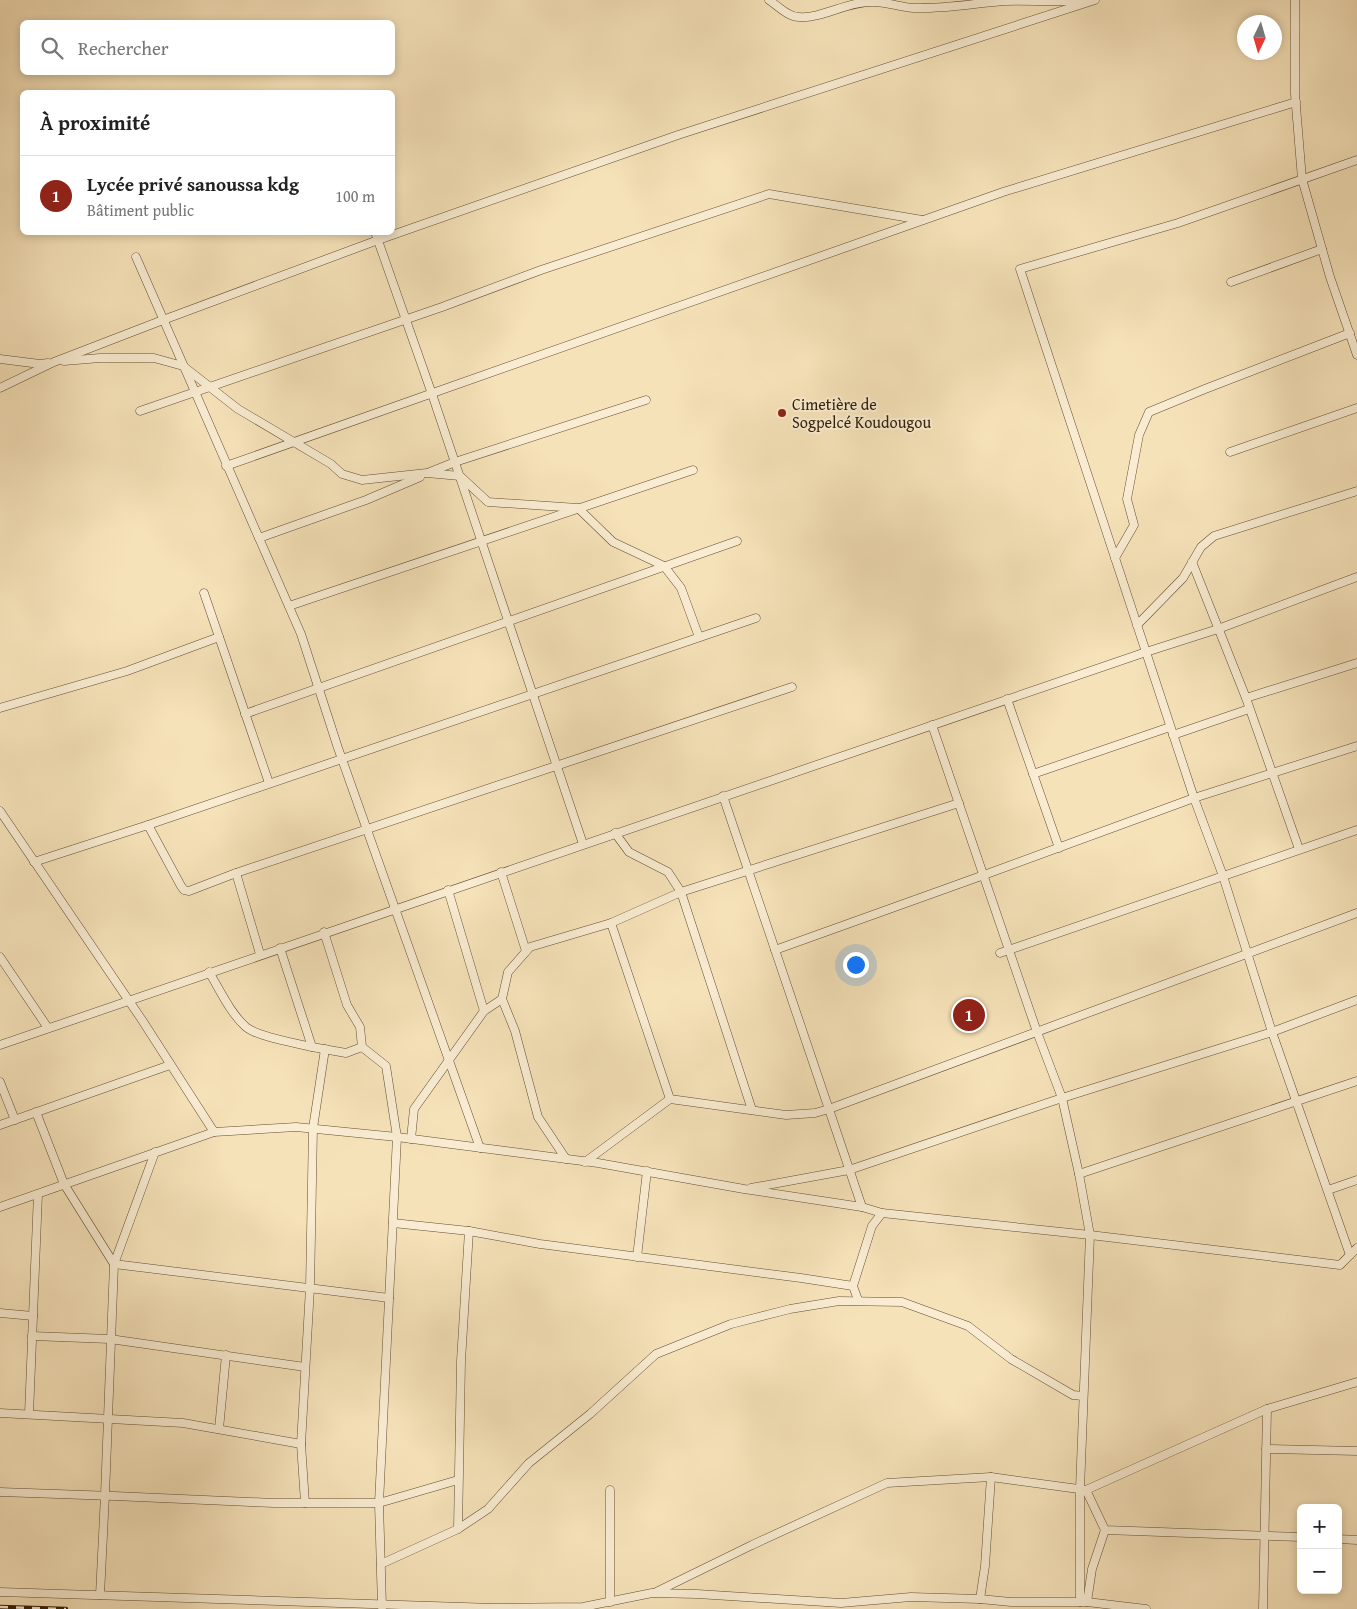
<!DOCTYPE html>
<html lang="fr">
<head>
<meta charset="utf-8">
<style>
	body { margin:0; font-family:"Gentium Book Plus",serif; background:#f2f2f2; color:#222 }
	.controls { position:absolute; right:15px; bottom:15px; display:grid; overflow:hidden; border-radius:8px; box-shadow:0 2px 8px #0003 }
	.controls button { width:45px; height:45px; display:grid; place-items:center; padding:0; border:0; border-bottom:1px solid #e0e0e0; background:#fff; color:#222; font:25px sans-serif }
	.compass { position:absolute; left:1237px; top:15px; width:45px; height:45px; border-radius:50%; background:#fff; box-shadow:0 2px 8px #0003; rotate:185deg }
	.you { position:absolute; left:855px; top:964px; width:18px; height:18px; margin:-12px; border:4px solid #fff; border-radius:50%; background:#1a73e8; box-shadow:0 0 0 8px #1a73e833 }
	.badge { display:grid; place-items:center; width:32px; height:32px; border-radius:50%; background:#8f2418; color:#fff; font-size:16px; font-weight:700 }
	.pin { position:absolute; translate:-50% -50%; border:2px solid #fff; box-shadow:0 1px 5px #0006 }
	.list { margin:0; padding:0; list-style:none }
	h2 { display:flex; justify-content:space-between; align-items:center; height:65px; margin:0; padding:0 20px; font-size:21px }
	h2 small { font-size:16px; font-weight:400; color:#767676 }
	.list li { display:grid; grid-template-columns:32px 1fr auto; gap:15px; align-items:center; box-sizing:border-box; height:80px; padding:0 20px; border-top:1px solid #e0e0e0 }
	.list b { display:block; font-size:19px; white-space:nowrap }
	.list p { margin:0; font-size:16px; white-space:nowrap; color:#767676 }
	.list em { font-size:16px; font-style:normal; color:#767676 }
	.icon { flex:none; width:28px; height:28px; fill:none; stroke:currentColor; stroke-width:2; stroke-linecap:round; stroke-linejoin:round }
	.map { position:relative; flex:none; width:1357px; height:1609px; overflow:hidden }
	.search { position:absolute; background:#fff; box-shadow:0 2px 8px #0003; left:20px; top:20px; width:375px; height:55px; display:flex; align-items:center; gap:12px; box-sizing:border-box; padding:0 18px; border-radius:8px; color:#767676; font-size:19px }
	.panel { position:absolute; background:#fff; box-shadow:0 2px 8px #0003; left:20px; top:90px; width:375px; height:145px; border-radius:8px }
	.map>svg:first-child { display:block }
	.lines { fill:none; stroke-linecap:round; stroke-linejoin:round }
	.minor-casing { stroke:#624e31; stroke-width:9 }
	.minor { stroke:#f9ecd2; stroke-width:8 }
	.rail-casing { stroke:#311d04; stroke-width:4.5 }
	.rail { stroke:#f9ecd2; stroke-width:2.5; stroke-dasharray:8; stroke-linecap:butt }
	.poi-dot { fill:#8f2418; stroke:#f9ecd2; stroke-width:2 }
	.labels { text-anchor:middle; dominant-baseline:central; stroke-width:4; stroke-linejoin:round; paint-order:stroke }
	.poi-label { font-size:16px; fill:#311d04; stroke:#f9ecd2; text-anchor:start }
</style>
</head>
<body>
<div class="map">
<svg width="1357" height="1609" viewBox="0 0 1357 1609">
	<rect width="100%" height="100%" fill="#f6e2b9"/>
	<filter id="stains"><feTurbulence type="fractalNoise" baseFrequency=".004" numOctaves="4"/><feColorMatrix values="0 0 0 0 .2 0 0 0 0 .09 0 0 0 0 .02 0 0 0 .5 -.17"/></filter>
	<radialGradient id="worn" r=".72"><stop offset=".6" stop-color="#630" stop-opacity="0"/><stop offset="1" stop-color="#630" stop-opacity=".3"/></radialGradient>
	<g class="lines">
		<g class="minor-casing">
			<g id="minor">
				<path d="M 769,0 C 778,6 788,17 799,17 C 821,19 848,1 873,2 C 887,2 900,7 914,8 C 945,9 975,3 1005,1 C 1031,0 1056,3 1082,0"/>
				<path d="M 1295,0 L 1295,94 L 1302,179 L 1330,277 L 1357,355"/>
				<path d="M 375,232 L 432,394 L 583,844"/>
				<path d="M 136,257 L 301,634 L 338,748 L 480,1148"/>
				<path d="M 1231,282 L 1322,249"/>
				<path d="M 0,359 L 40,364 L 48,363"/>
				<path d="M 64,361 L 100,358 L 154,358 L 183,366 L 238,409 L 331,464 L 342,474 L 362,480 L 427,473 L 460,476 L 488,502 L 578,508 L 613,542 L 664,566 L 681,588 L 699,637"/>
				<path d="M 0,388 L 54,362 L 163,320 L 378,240 L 678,135 L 1095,0"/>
				<path d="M 140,411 L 442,307 L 541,270 L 769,194 L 922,220"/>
				<path d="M 1230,452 L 1357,408"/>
				<path d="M 226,466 L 1003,192 L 1296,102"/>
				<path d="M 430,472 L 455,462 L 646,400"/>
				<path d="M 259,538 L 366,500 L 420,477"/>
				<path d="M 1115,558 L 1134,525 L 1127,499 L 1139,435 L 1149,412 L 1205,389 L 1350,333"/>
				<path d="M 1192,562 L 1246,698 L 1299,849"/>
				<path d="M 204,593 L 269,783"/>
				<path d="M 289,606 L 693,470"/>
				<path d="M 1137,625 L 1183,578 L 1201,547 L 1214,536 L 1357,491"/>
				<path d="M 1246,698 L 1357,663"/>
				<path d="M 1007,699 L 1059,848"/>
				<path d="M 0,708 L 127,671 L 219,637"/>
				<path d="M 245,714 L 737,541"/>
				<path d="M 932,725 L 1037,1032 L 1062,1098 L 1079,1174 L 1090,1235 L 1080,1489 L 1080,1602"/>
				<path d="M 1173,735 L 1249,709"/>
				<path d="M 1033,774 L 1170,727"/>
				<path d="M 723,796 L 862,1207"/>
				<path d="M 0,811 L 142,1020 L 214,1132 L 296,1127 L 397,1137 L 598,1163 L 744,1189 L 862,1207 L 882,1213 L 1090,1235 L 1340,1265 L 1357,1248"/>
				<path d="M 148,825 L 756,618"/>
				<path d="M 615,833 L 629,852 L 668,872 L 681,892 L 752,1110"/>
				<path d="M 34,862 L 148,825 L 181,886 L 184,890 L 189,891 L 236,873 L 792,687"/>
				<path d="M 501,872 L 526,951"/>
				<path d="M 236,873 L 260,954"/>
				<path d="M 448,890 L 484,1011"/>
				<path d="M 611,923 L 670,1099 L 786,1115 L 815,1113 L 829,1109 L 1357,913"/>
				<path d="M 324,932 L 347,1005 L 360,1027 L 362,1047 L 386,1066 L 397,1137 L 379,1503 L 382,1607"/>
				<path d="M 280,948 L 312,1047 L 346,1053 L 362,1047"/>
				<path d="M 775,950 L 984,875 L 1194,798 L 1357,746"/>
				<path d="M 1000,953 L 1357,830"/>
				<path d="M 0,957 L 48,1028"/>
				<path d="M 209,972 C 220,990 230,1013 246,1027 C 258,1037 296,1043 312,1047"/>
				<path d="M 0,1045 L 1146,652 L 1218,629 L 1357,577"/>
				<path d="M 0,1082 L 15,1120"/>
				<path d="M 36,1112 L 64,1184 L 114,1264 L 389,1298"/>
				<path d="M 0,1125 L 170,1065"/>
				<path d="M 411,1139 L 414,1109 L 484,1011 L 502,999"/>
				<path d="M 566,1159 L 538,1117 L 515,1031 L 502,999 L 508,972 L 530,947 L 611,923 L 681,892 L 959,803"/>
				<path d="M 585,1162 L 670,1099"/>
				<path d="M 1079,1174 L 1357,1081"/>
				<path d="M 751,1188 L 849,1170 L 1062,1098 L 1272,1032 L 1357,1000"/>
				<path d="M 1328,1190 L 1357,1180"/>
				<path d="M 0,1207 L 214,1132"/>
				<path d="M 393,1223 L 469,1231 L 540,1244 L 801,1278 L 853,1286"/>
				<path d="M 1350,1255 L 1272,1032 L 1223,876 L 1194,798 L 1020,269 L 1178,223 L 1357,160"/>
				<path d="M 637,1257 L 647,1171"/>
				<path d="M 858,1300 L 853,1286 L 872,1226 L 882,1213"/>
				<path d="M 0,1313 L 33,1316"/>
				<path d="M 32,1336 L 110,1339 L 305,1367"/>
				<path d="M 0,1413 L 183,1423 L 301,1444 L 305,1503"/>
				<path d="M 29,1414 L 38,1194"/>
				<path d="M 219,1429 L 226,1355"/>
				<path d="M 301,1444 L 310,1288 L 313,1128 L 325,1049"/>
				<path d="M 1266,1449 L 1357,1451"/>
				<path d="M 610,1490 L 610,1602"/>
				<path d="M 1086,1490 L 1267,1409 L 1357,1382"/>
				<path d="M 0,1492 L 114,1496 L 274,1503 L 379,1503 L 458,1480"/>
				<path d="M 458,1529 L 461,1361 L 469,1231"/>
				<path d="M 1338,1539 L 1357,1540"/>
				<path d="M 381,1564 L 458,1529 L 488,1509 L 529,1463 L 590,1414 L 656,1354 L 731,1324 L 790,1309 L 839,1301 L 902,1302 L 968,1326 L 1011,1359 L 1073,1395 L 1083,1396"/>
				<path d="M 0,1592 L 494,1608 L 583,1607 L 652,1593 L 697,1594 L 841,1603 L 911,1597 L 980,1599 L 1011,1602 L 1087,1602 L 1146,1609"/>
				<path d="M 654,1593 L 752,1545 L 887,1483 L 991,1477 L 1086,1490 L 1105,1530 L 1301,1537"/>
				<path d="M 100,1595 L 105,1495 L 114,1264 L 155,1152"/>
				<path d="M 980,1599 L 985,1566 L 991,1477"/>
				<path d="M 1087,1602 L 1092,1569 L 1105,1530"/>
				<path d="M 1263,1609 L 1267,1409"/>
			</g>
		</g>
		<use href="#minor" class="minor"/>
		<g class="rail-casing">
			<path id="rail" d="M 0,1607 L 66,1609"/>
		</g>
		<use href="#rail" class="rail"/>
	</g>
	<circle class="poi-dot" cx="782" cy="413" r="5"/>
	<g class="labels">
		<g class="poi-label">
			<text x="792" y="404">Cimetière de<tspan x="792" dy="18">Sogpelcé Koudougou</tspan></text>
		</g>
	</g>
	<rect width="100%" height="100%" filter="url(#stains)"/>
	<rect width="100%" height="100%" fill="url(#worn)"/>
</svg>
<div class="controls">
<button>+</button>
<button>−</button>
</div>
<svg class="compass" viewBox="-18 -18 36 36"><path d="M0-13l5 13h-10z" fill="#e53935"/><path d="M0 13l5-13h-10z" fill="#767676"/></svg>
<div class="you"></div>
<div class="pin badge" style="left:969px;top:1015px">1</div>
<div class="search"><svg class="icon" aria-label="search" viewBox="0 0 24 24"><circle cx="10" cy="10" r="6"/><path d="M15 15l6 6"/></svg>Rechercher</div>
<section class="panel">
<h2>À proximité<small></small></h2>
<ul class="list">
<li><span class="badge">1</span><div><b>Lycée privé sanoussa kdg</b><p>Bâtiment public</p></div><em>100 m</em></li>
</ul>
</section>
</div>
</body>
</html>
